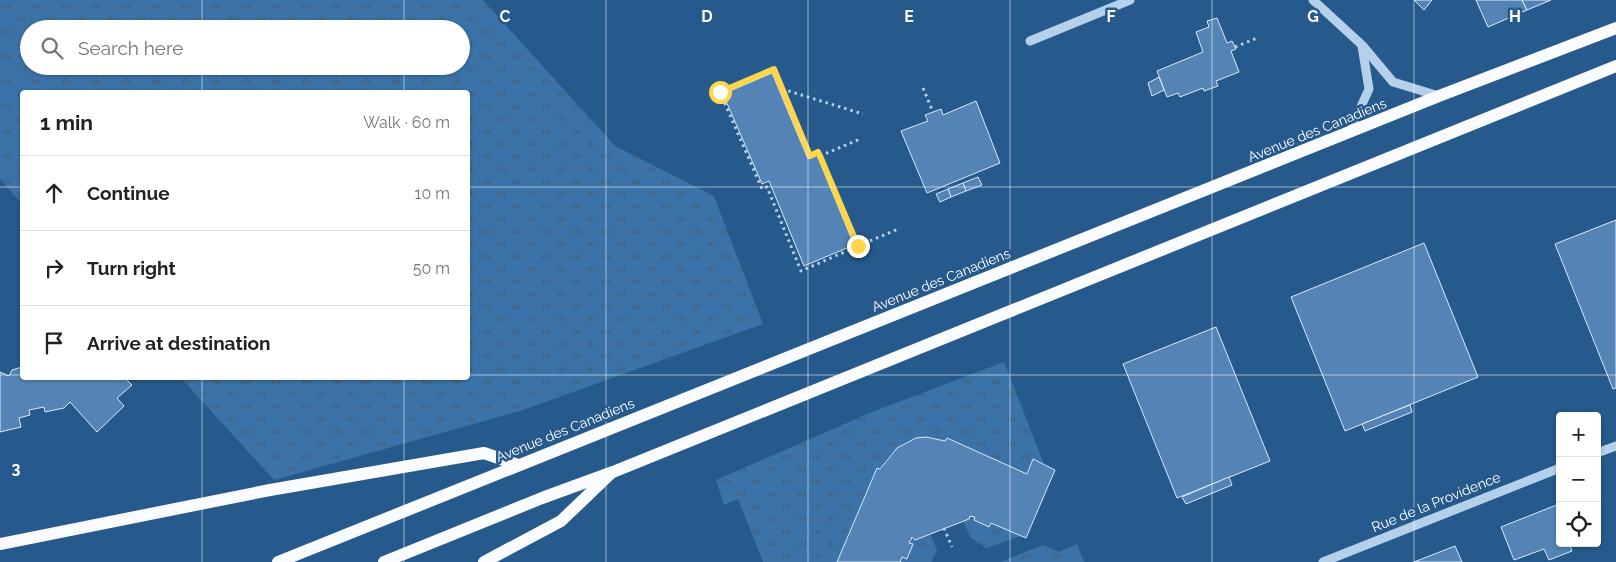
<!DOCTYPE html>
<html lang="en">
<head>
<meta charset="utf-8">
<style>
	body { margin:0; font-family:Raleway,sans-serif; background:#f2f2f2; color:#222 }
	.controls { position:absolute; right:15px; bottom:15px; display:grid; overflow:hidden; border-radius:5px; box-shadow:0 1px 4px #0004 }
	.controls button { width:45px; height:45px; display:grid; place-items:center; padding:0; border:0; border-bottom:1px solid #e0e0e0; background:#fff; color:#222; font:25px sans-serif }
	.stop { position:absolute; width:15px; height:15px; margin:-11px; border:4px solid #ffd54a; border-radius:50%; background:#fff }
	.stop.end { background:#ffd54a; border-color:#fff; box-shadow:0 1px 5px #0008 }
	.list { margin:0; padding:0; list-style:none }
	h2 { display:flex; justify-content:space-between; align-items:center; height:65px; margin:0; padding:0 20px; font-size:21px }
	h2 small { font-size:16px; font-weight:400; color:#767676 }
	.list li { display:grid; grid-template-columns:32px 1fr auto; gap:15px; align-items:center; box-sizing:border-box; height:75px; padding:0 20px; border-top:1px solid #e0e0e0 }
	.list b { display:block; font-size:19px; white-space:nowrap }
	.list em { font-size:16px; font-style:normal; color:#767676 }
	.icon { flex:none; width:28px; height:28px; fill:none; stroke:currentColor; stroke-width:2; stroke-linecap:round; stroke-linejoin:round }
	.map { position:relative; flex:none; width:1616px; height:562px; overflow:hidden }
	.search { position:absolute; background:#fff; box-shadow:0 1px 4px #0004; left:20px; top:20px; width:450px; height:55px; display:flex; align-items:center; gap:12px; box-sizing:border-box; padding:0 18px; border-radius:28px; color:#767676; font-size:19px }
	.panel { position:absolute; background:#fff; box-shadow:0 1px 4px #0004; left:20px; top:90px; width:450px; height:290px; border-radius:5px }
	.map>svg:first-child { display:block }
	.grass { fill:url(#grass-tufts); fill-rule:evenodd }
	.building { fill:#5384b5; stroke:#dae9f8 }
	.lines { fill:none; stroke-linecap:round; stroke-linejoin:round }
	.path { stroke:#b5d0ea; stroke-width:3; stroke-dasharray:2.5 4; stroke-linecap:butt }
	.minor { stroke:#b5d0ea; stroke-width:9 }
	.major { stroke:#f9fbfe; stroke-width:12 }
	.route { stroke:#ffd54a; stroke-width:6 }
	.grid { fill:none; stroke:#fff; stroke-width:1; stroke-opacity:0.55 }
	.labels { text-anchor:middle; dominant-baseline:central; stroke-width:5; stroke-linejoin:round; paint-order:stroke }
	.street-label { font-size:14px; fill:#fff; stroke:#26598c }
	.grid-label { font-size:16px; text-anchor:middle; font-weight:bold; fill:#fff; stroke:#26598c; stroke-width:5; stroke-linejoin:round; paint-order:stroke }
</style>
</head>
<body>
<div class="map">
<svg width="1616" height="562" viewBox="0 0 1616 562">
	<defs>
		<pattern id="grass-tufts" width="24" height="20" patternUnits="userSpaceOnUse" patternTransform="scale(1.25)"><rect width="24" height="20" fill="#3b73a9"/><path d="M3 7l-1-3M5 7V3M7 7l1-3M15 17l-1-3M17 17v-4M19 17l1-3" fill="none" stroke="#445e76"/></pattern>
	</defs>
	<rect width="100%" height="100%" fill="#26598c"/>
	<g class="grass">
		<path d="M 0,0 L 483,0 L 615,146 L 714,196 L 763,324 L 520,411 L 274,480 L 181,378 L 468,378 L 468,92 L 22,92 L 22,204 L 0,179 ZM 29,29 L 461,29 L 461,66 L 29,66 Z"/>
		<path d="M 1004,362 L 1044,464 L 1033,459 L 1027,474 L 947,438 L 945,441 C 916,432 895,443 880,469 L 877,469 L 837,562 L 763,562 L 738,499 L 724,505 L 716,480 L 872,412 Z"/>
		<path d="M 970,516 L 975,517 L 974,520 L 989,527 L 991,523 L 1021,536 L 986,548 L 970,537 L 963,521 Z"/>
		<path d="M 930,534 L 937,550 L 932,562 L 900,562 L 902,557 L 907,559 L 913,544 L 909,543 L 912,537 L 915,540 Z"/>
		<path d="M 1077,544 L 1084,562 L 1000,562 L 1043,545 L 1059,552 Z"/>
	</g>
	<g class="building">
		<path d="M 1414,0 L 1432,0 L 1424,10 Z"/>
		<path d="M 1476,0 L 1522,0 L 1527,10 L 1488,27 Z"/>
		<path d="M 1522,0 L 1551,0 L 1527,10 Z"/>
		<path d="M 1217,18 L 1227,43 L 1232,41 L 1236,49 L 1231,51 L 1239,72 L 1216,81 L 1218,86 L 1204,91 L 1203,88 L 1180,97 L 1178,93 L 1167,97 L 1157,71 L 1203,52 L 1196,32 L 1209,27 L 1207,21 Z"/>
		<path d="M 772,73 L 808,159 L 817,155 L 854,245 L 804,266 L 769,181 L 762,184 L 723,94 Z"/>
		<path d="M 1159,77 L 1164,90 L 1152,96 L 1148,83 Z"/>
		<path d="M 976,101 L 1000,163 L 927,193 L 901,131 L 928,121 L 925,115 L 941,109 L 943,115 Z"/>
		<path d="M 978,177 L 982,185 L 966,191 L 963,183 Z"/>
		<path d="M 963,183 L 966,191 L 951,197 L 948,189 Z"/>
		<path d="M 948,189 L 951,197 L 940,202 L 936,194 Z"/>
		<path d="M 1616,220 L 1616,388 L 1613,389 L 1555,244 Z"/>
		<path d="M 1424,243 L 1478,377 L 1345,431 L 1291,297 Z"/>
		<path d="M 1216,327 L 1270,461 L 1177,498 L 1123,364 Z"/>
		<path d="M 22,367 L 22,378 L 125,378 L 132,385 L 117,398 L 124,406 L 97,432 L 70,402 L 64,408 L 45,412 L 44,407 L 29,410 L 30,415 L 19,418 L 21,427 L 0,432 L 0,372 L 9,376 L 12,370 Z"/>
		<path d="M 1410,405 L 1412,412 L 1365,431 L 1362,424 Z"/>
		<path d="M 926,437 L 945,441 L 947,438 L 1027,474 L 1033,459 L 1055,470 L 1026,538 L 991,523 L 989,527 L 974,520 L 975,517 L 970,516 L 969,519 L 915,540 L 912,537 L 909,543 L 913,544 L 907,559 L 902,557 L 900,562 L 837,562 L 877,468 L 880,469 L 897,448 L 916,438 Z"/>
		<path d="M 1229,477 L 1232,485 L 1186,504 L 1182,497 Z"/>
		<path d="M 1559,504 L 1560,543 L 1569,543 L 1572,551 L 1549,560 L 1544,549 L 1514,560 L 1501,527 Z"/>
		<path d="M 1455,546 L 1462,562 L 1414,562 Z"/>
	</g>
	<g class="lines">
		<g class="path">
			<path d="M 1235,47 L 1257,38"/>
			<path d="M 774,69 L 810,156 L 818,152 L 820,156 L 858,246 L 801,271 L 767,187 L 762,189 L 720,92 Z"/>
			<path d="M 923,88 L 933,112"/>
			<path d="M 782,89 L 863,114"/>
			<path d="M 820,156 L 860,139"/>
			<path d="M 858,246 L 898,229"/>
			<path d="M 944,528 L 952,547"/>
		</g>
		<g class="minor">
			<path d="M 1313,0 L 1362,45 L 1393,82 L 1439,96"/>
			<path d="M 1030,41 L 1130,0"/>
			<path d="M 1349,133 L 1369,89 L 1362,46"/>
			<path d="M 1597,453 L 1616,446"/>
			<path d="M 1323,562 L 1560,468"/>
		</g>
		<g class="major">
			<path d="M 0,544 L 270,490 L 484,453 L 518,465"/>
			<path d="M 278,562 L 1439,96 L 1616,28"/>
			<path d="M 384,562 L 542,498 L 613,472 L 1616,66"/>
			<path d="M 484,562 L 561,521 L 609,475"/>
		</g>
	</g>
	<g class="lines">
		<path class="route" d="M 720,92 L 774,69 L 810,156 L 818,152 L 820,156 L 858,246"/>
	</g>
	<path class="grid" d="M 202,0 L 202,29M 404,0 L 404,29M 606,0 L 606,562M 808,0 L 808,562M 1010,0 L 1010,562M 1212,0 L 1212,562M 1414,0 L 1414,562M 202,66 L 202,92M 404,66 L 404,92M 0,187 L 22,187M 468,187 L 1616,187M 0,375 L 22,375M 468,375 L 1616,375M 202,378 L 202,562M 404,378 L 404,562"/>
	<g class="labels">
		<g class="street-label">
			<text transform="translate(1317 130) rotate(-22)">Avenue des Canadiens</text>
			<text transform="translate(941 280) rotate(-22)">Avenue des Canadiens</text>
			<text transform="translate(565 430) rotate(-22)">Avenue des Canadiens</text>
			<text transform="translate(1436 502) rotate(-22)">Rue de la Providence</text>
		</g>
	</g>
	<g class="grid-label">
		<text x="505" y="22">C</text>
		<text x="707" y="22">D</text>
		<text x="909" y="22">E</text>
		<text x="1111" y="22">F</text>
		<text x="1313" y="22">G</text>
		<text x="1515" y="22">H</text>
		<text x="16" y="474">3</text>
	</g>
</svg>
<div class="controls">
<button>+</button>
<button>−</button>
<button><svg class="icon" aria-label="locate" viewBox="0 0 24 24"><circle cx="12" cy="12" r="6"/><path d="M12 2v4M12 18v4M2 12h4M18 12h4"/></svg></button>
</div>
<div class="stop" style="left:720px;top:92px"></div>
<div class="stop end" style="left:858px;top:246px"></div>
<div class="search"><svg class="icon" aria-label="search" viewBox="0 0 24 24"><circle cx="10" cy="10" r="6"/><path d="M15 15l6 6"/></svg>Search here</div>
<section class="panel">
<h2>1 min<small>Walk · 60 m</small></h2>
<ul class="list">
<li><svg class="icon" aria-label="ahead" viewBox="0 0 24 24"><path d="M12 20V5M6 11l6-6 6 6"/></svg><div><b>Continue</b></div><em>10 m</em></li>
<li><svg class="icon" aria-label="right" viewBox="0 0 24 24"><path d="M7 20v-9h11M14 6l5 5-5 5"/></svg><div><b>Turn right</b></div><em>50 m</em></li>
<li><svg class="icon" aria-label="arrive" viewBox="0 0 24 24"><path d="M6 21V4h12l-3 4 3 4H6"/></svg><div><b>Arrive at destination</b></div></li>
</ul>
</section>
</div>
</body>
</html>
